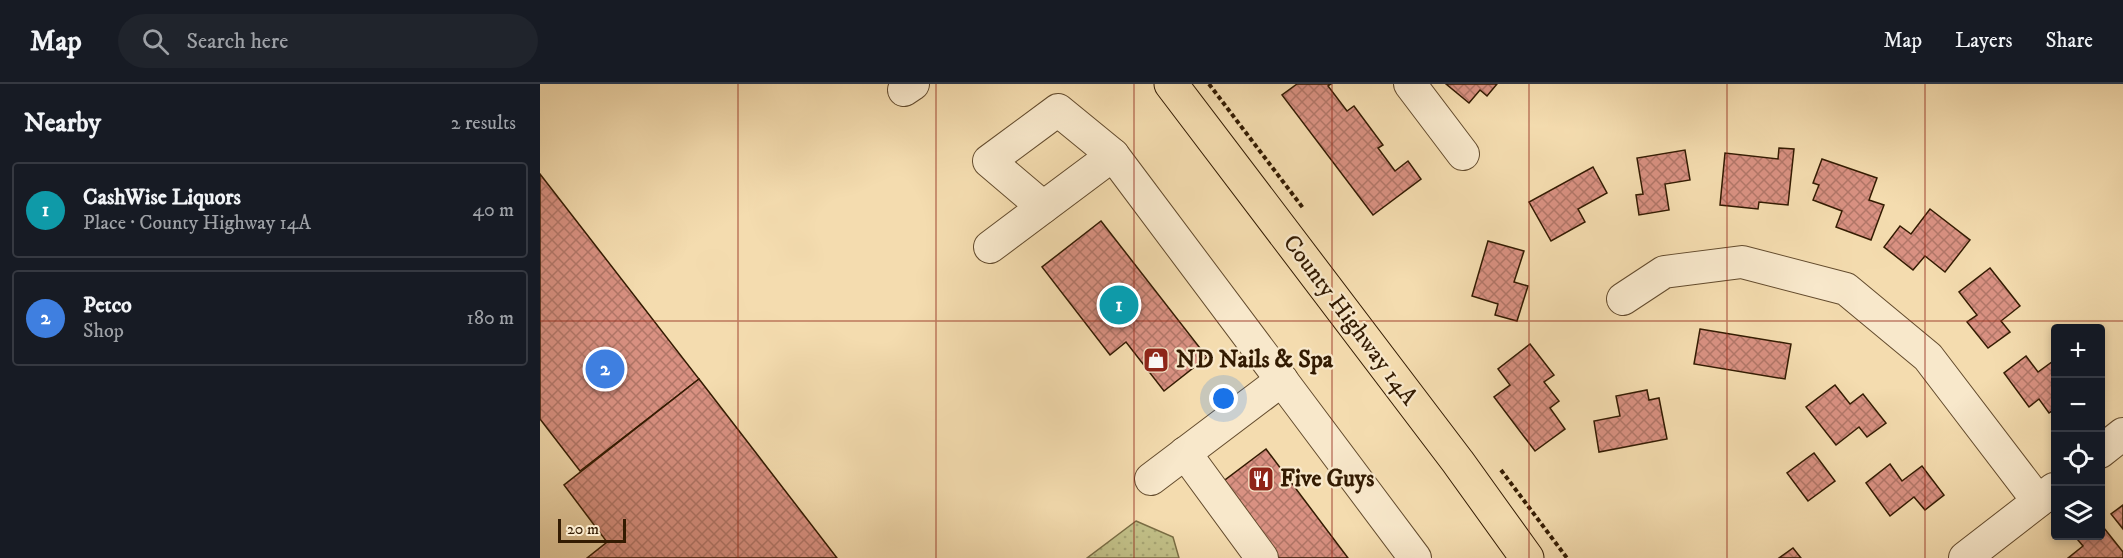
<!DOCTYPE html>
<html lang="en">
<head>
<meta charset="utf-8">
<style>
	body { margin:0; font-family:"IM FELL DW Pica",serif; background:#20242c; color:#f1f3f6 }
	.controls { position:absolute; right:18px; bottom:18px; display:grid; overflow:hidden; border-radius:6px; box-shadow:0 3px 9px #0003 }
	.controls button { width:54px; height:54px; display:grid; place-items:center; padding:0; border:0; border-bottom:2px solid #363941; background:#171b24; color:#f1f3f6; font:30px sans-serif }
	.scale { position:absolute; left:18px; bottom:15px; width:68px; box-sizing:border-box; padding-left:6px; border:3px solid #331b02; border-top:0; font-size:16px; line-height:21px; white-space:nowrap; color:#331b02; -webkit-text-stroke:4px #f8e8cb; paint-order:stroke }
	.you { position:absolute; left:684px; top:315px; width:21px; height:21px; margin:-15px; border:4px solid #fff; border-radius:50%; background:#1a73e8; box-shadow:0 0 0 9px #1a73e833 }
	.badge { display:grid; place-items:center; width:39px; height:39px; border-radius:50%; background:#c59692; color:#fff; font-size:20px; font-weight:700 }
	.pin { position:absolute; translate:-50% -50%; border:3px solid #fff; box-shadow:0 2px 6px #0006 }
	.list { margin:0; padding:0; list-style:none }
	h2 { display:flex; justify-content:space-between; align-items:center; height:78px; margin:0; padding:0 24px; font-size:26px }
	h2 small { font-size:20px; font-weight:400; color:#9ea1a6 }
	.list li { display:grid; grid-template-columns:39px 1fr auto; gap:18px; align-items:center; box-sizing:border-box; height:96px; margin:0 12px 12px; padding:0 12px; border:2px solid #363941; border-radius:6px }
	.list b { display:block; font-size:22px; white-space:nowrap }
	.list p { margin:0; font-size:20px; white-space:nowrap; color:#9ea1a6 }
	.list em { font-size:20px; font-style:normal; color:#9ea1a6 }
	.icon { flex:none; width:33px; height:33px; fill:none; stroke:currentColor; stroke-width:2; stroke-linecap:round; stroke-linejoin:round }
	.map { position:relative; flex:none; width:1583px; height:474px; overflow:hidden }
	header { display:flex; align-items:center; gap:36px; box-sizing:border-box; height:84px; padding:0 30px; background:#171b24; border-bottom:2px solid #363941 }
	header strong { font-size:28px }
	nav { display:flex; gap:33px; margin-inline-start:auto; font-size:21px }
	.search { width:420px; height:54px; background:#20242c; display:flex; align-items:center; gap:15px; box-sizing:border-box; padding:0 21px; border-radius:33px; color:#9ea1a6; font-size:22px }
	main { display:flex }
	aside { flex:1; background:#171b24 }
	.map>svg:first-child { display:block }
	.green { fill:url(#green-dots); stroke:#7a6d44; stroke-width:1.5 }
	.building { fill:url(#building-cross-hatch); stroke:#331b02; stroke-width:1.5 }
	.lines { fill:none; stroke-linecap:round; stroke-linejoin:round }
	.minor-casing { stroke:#634b2d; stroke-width:34 }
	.major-casing { stroke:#331b02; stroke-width:35 }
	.path { stroke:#331b02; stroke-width:4; stroke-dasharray:4.5 3; stroke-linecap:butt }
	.minor { stroke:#f8e8cb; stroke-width:32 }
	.major { stroke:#f4dcaf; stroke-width:33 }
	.grid { fill:none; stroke:#8f2418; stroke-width:1.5; stroke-opacity:0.55 }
	.labels { text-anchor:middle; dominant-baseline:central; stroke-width:4.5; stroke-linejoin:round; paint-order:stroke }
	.street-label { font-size:24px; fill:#331b02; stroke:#f8e8cb }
	.poi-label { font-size:24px; font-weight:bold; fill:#331b02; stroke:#f8e8cb; text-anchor:start }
</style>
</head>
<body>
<header>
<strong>Map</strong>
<div class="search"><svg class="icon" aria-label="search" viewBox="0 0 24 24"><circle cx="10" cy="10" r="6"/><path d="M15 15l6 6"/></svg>Search here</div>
<nav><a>Map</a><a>Layers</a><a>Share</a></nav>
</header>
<main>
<aside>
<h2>Nearby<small>2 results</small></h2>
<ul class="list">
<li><span class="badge" style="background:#0f9aa8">1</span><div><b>CashWise Liquors</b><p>Place · County Highway 14A</p></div><em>40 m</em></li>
<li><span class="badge" style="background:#3f7fe0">2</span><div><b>Petco</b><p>Shop</p></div><em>180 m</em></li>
</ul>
</aside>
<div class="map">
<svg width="1583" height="474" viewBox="0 0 1583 474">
	<defs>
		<pattern id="green-dots" width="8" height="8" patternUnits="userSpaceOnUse" patternTransform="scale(1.5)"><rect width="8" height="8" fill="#c1bf87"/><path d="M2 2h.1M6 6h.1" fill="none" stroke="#a6a473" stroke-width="1.8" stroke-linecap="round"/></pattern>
		<pattern id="building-cross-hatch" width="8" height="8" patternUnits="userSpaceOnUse" patternTransform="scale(1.5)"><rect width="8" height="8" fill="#d99182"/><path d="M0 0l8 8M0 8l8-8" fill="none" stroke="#b17668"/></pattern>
	</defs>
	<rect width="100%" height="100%" fill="#f4dcaf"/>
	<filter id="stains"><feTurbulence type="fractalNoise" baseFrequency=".00333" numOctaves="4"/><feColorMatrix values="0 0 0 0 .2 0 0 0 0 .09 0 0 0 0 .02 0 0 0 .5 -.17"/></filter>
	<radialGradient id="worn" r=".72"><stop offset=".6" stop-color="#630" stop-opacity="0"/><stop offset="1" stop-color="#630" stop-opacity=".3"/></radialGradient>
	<path class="green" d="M 596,437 L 633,453 L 639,474 L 547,474 Z"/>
	<g class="building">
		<path d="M 757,0 L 791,0 L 788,2 L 807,27 L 814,22 L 843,61 L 838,64 L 855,87 L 868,77 L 881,95 L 833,131 L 742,11 Z"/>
		<path d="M 906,0 L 957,0 L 947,12 L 940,6 L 929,19 Z"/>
		<path d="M 1239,64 L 1254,65 L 1248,121 L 1219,118 L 1218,125 L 1180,121 L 1185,69 L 1238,75 Z"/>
		<path d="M 1145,66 L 1150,96 L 1125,100 L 1129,126 L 1099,131 L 1096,111 L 1103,110 L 1097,74 Z"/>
		<path d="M 1282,75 L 1337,94 L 1329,116 L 1344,121 L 1331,156 L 1296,143 L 1302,127 L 1273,116 L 1279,101 L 1273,99 Z"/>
		<path d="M 1053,83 L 1067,109 L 1038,125 L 1045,138 L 1011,157 L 989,118 Z"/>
		<path d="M 0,90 L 159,295 L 40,387 L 0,335 Z"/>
		<path d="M 1390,125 L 1430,156 L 1405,188 L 1385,172 L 1373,186 L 1344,163 L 1360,142 L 1371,150 Z"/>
		<path d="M 561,137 L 667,273 L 624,307 L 586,258 L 570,271 L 502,183 Z"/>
		<path d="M 948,157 L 984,167 L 974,198 L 988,202 L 977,237 L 955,231 L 958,220 L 932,212 Z"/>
		<path d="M 1450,184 L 1480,222 L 1461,237 L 1470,248 L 1448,264 L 1427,238 L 1437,231 L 1419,208 Z"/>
		<path d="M 1160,245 L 1251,260 L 1245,295 L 1154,280 Z"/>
		<path d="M 990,260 L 1014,291 L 1004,298 L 1019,317 L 1010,324 L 1025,345 L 995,367 L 954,313 L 970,301 L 958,285 Z"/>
		<path d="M 1486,272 L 1498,288 L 1516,275 L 1516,324 L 1509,329 L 1499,315 L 1489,323 L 1464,289 Z"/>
		<path d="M 159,295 L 297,474 L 47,474 L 67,458 L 24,401 Z"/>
		<path d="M 1295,301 L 1310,320 L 1323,310 L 1346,339 L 1327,353 L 1319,343 L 1296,361 L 1266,323 Z"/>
		<path d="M 1107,306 L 1109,316 L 1119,314 L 1127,355 L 1059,368 L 1054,337 L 1080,332 L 1076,312 Z"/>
		<path d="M 726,365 L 808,474 L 737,474 L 681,399 Z"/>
		<path d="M 1274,369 L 1295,397 L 1268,417 L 1247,389 Z"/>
		<path d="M 1350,380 L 1362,397 L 1382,382 L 1404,411 L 1385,426 L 1374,413 L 1350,432 L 1326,399 Z"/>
		<path d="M 1583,421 L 1583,445 L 1571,430 Z"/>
		<path d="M 1560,439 L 1583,468 L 1583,474 L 1528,474 L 1543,462 L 1538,456 L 1543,452 L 1560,452 Z"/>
		<path d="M 1253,464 L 1261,474 L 1239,474 Z"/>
	</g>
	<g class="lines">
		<g class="minor-casing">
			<g id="minor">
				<path d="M 870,0 L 923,70"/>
				<path d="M 364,6 L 373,0"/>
				<path d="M 503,123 L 449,77 L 518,26 L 573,71"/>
				<path d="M 450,163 L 573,71 L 875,474"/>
				<path d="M 1083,215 L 1124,188 L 1202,178 L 1306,205 L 1388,273 L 1498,417"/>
				<path d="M 1560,368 L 1583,350"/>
				<path d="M 645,369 L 722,474"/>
				<path d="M 611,395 L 742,296"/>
				<path d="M 1425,474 L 1514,405"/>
			</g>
		</g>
		<g class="major-casing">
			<path id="major" d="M 631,0 L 918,378 L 987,474"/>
		</g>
		<g class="path">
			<path d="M 669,0 L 763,124"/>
			<path d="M 961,386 L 1027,474"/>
		</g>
		<use href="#minor" class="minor"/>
		<use href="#major" class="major"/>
	</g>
	<path class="grid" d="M 198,0 L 198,474M 396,0 L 396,474M 594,0 L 594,474M 792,0 L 792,474M 989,0 L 989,474M 1187,0 L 1187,474M 1385,0 L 1385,474M 0,237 L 1583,237"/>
	<defs>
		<g id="shop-square" transform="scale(1.35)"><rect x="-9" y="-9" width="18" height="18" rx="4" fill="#8f2418" stroke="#f8e8cb"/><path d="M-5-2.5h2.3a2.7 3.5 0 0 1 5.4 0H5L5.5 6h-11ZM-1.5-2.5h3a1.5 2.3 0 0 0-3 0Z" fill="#fff"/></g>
		<g id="restaurant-square" transform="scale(1.35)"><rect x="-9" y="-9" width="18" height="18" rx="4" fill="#8f2418" stroke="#f8e8cb"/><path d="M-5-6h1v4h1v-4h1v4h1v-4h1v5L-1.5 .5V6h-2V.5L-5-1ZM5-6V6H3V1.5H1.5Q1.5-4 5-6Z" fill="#fff"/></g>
	</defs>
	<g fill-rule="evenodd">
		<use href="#shop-square" x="616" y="276"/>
		<use href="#restaurant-square" x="721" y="395"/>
	</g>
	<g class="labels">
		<g class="street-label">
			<text transform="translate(810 236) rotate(53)">County Highway 14A</text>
		</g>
		<g class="poi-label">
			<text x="636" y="276">ND Nails &amp; Spa</text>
			<text x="740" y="395">Five Guys</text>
		</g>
	</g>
	<rect width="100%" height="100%" filter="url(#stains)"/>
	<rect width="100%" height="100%" fill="url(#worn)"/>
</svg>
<div class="controls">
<button>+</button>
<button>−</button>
<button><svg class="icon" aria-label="locate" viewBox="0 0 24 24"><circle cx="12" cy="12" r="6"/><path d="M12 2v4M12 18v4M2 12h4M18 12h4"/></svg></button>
<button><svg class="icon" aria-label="layers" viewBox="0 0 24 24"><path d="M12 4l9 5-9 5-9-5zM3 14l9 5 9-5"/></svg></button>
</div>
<div class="scale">20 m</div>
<div class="you"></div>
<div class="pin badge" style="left:579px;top:221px;background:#0f9aa8">1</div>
<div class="pin badge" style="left:65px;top:285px;background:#3f7fe0">2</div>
</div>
</main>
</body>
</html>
